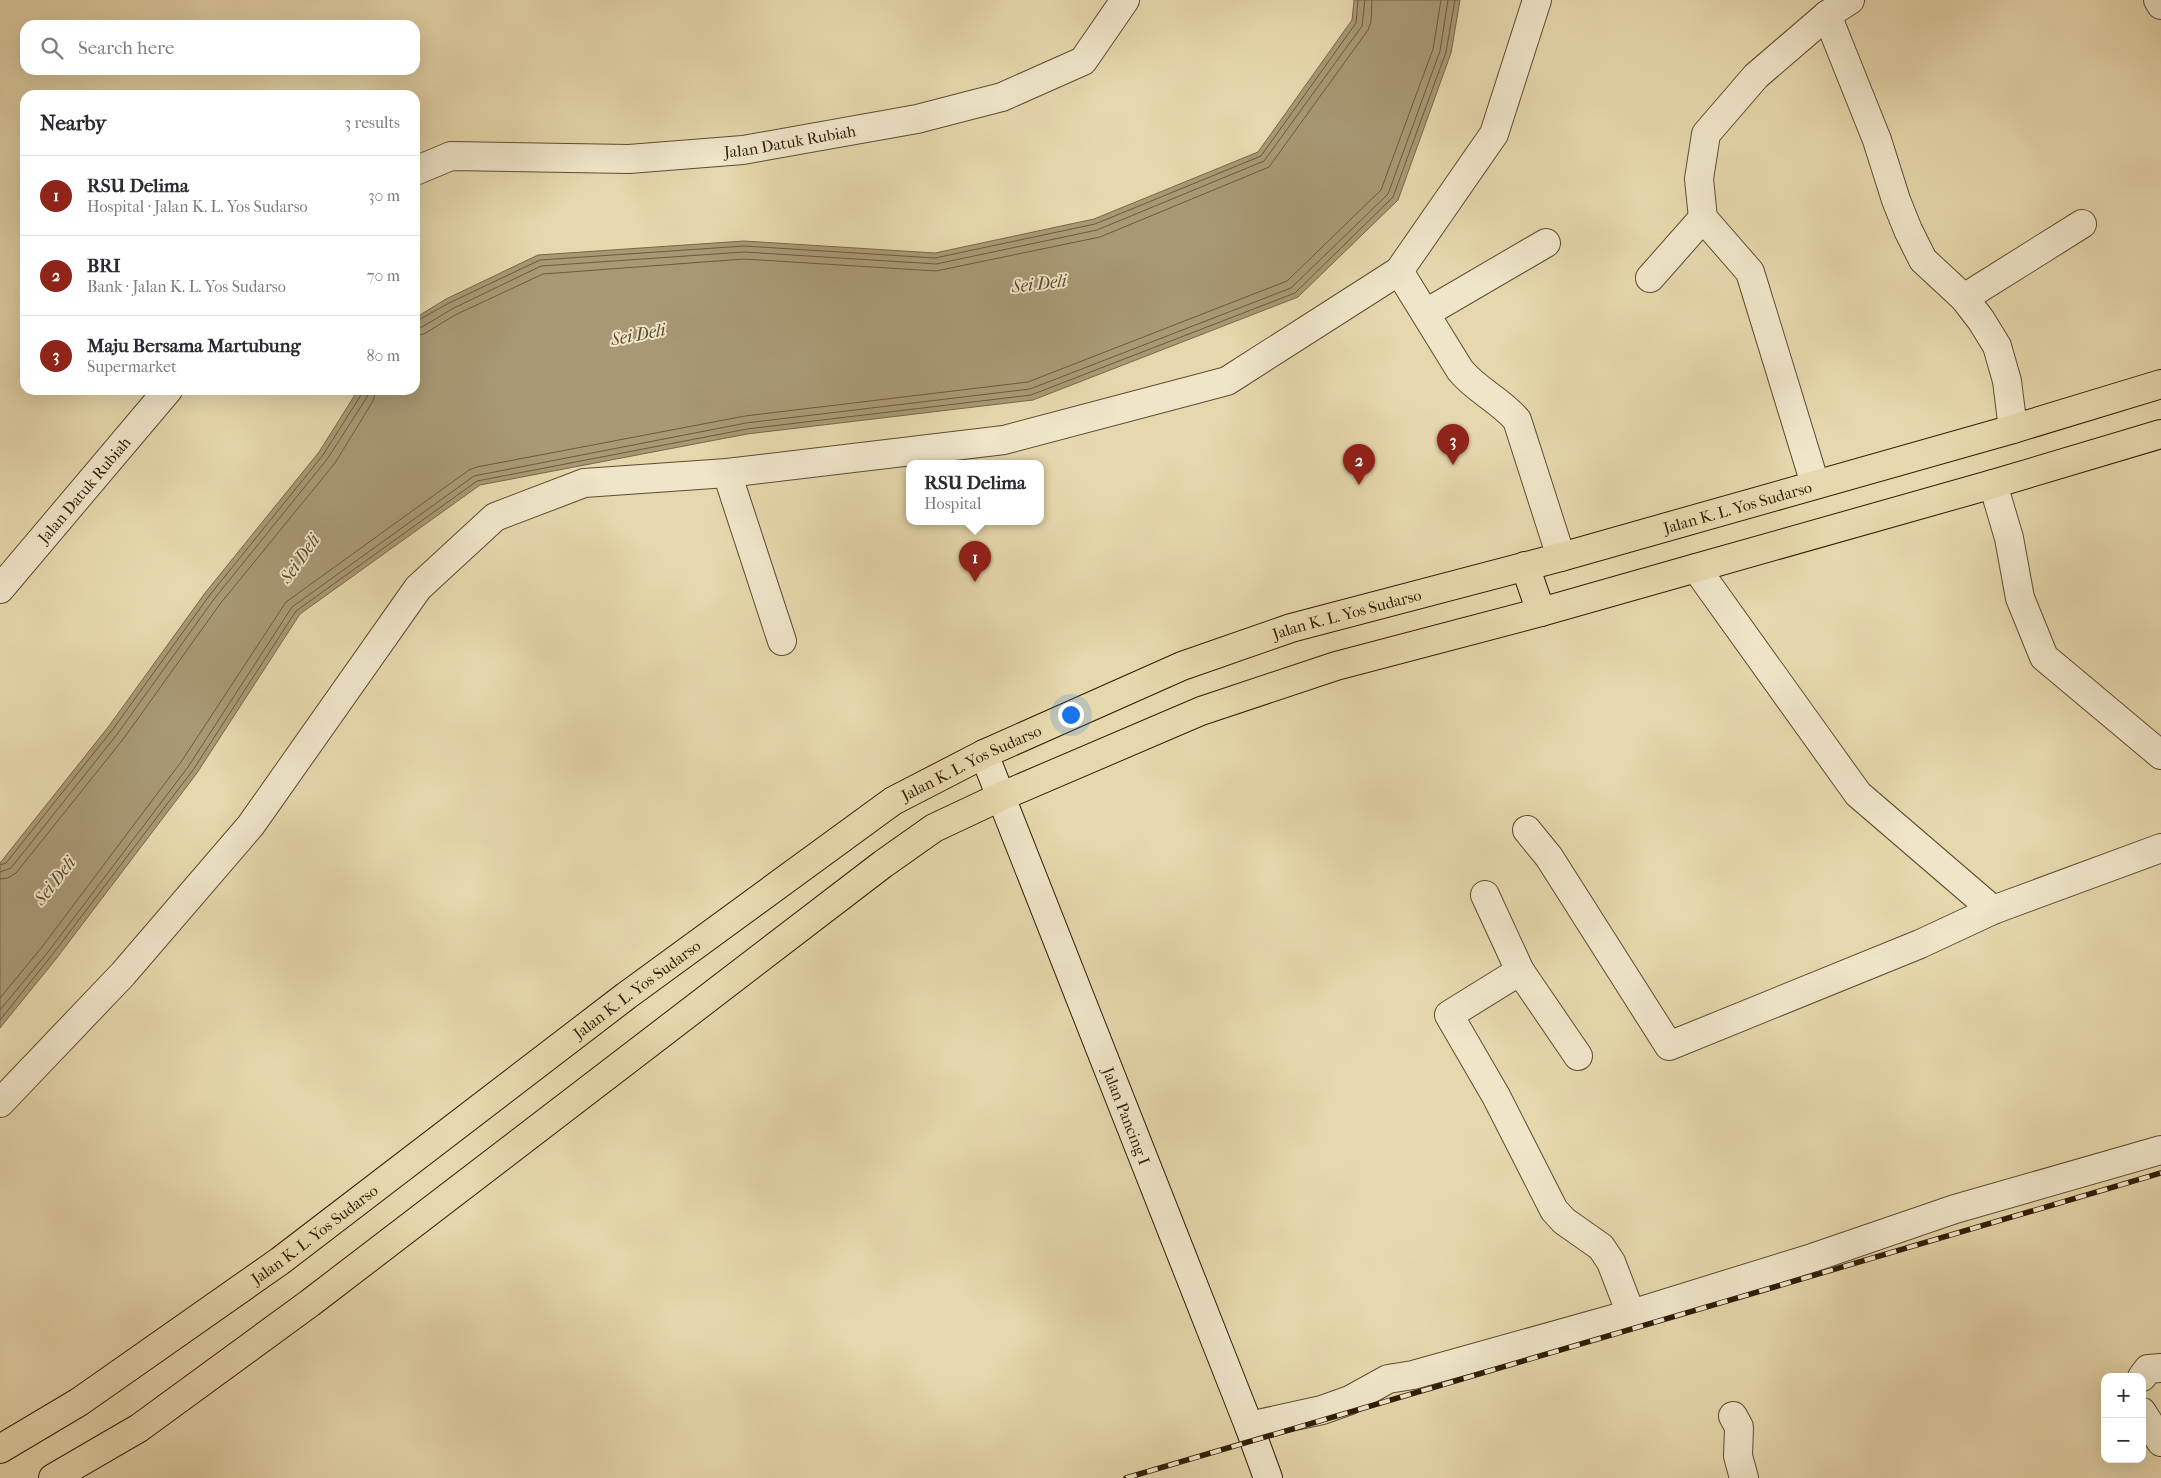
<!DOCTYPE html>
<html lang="en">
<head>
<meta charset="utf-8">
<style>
	body { margin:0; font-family:"IM FELL French Canon",serif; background:#f7f7f7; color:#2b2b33 }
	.controls { position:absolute; right:15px; bottom:15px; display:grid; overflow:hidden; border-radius:10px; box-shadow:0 5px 20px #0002 }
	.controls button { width:45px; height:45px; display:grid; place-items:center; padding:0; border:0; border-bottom:1px solid #e1e1e2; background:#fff; color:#2b2b33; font:25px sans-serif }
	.you { position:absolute; left:1070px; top:714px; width:18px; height:18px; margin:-12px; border:4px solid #fff; border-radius:50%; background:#1a73e8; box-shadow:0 0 0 8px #1a73e833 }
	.badge { display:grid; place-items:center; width:32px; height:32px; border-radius:50%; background:#8f2418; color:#fff; font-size:16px; font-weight:700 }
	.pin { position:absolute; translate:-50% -41px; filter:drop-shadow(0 1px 2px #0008) }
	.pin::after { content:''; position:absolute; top:26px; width:18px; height:15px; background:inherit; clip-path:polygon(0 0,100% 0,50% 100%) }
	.popup { position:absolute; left:906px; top:460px; width:138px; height:65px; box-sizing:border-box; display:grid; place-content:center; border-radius:10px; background:#fff; filter:drop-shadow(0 1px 4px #0005); font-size:16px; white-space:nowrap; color:#7c7c81 }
	.popup b { font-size:19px; color:#2b2b33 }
	.popup::after { content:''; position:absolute; left:50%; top:100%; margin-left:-10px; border:10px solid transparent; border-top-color:#fff }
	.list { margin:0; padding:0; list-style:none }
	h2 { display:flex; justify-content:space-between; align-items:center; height:65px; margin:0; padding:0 20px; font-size:21px }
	h2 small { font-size:16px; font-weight:400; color:#7c7c81 }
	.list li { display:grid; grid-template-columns:32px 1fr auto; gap:15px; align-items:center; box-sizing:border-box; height:80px; padding:0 20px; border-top:1px solid #e1e1e2 }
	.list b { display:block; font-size:19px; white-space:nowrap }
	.list p { margin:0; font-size:16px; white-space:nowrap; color:#7c7c81 }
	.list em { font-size:16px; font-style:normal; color:#7c7c81 }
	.icon { flex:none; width:28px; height:28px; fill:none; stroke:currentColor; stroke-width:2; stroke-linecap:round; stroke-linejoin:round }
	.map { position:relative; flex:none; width:2161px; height:1478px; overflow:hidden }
	.search { position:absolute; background:#fff; box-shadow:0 5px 20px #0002; left:20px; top:20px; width:400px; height:55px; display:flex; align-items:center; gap:12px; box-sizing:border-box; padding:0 18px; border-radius:15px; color:#7c7c81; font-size:19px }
	.panel { position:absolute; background:#fff; box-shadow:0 5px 20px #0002; left:20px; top:90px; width:400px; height:305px; border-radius:15px }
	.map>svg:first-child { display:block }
	.water { fill:#a89874; stroke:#786748 }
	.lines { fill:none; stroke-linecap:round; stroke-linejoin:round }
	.shore { stroke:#6c5a3d; stroke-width:1 }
	.minor-casing { stroke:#5e4c30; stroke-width:30 }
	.secondary-casing { stroke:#301d06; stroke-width:30 }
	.trunk-casing { stroke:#301d06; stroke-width:30 }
	.minor { stroke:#efe5c9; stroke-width:28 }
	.secondary { stroke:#efe5c9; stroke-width:28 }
	.trunk { stroke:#e6d7ac; stroke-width:28 }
	.rail-casing { stroke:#301d06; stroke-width:5.5 }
	.rail { stroke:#efe5c9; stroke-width:4; stroke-dasharray:11; stroke-linecap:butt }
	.labels { text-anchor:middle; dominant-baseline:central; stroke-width:4; stroke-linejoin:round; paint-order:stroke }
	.street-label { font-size:16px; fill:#301d06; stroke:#efe5c9 }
	.water-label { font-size:18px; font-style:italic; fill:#5a482c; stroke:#efe5c9 }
</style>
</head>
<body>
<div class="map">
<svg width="2161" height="1478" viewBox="0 0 2161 1478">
	<rect width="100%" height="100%" fill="#e6d7ac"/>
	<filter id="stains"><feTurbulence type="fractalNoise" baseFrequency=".004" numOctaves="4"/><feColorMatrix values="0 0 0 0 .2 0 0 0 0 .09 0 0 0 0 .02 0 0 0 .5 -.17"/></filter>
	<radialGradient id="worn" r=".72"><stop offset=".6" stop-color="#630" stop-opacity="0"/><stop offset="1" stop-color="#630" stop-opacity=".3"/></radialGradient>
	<path class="water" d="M 1354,0 L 1460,0 L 1451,53 L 1398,200 L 1298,297 L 1033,400 L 747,434 L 480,485 L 300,614 L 197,773 L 56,959 L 0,1028 L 0,863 L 109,726 L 205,593 L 319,452 L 358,390 L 415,390 L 415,318 L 446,299 L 538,255 L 744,241 L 935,253 L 1094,219 L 1258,152 L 1352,20 Z"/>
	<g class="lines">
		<g class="shore">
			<path d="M 415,322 L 449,303 L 540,260 L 744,246 L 935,258 L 1095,224 L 1261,156 L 1356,23 L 1358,0"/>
			<path d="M 415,328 L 422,327 L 452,309 L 541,266 L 744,252 L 936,264 L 1097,230 L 1264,161 L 1362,26 L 1365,0"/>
			<path d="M 415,336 L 424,334 L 455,315 L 543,274 L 744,259 L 936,271 L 1100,237 L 1269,167 L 1368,30 L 1371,22 L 1372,0"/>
			<path d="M 0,865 L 6,863 L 113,729 L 209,596 L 323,455 L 361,395 L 362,390"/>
			<path d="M 0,872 L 11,868 L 118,733 L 214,599 L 328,458 L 367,397 L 368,390"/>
			<path d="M 0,879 L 8,878 L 16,873 L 124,738 L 220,604 L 335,463 L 373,401 L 376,390"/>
			<path d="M 0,998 L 42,947 L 181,762 L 286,602 L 469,470 L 477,467 L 745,416 L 1028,382 L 1287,281 L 1381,190 L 1433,49 L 1441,0"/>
			<path d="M 0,1010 L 48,952 L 188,767 L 292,607 L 474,476 L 746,423 L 1030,389 L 1291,288 L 1388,194 L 1440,51 L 1448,0"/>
			<path d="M 0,1020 L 52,955 L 193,770 L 296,611 L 477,481 L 747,429 L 1031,395 L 1295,293 L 1393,197 L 1446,52 L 1455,0"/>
		</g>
		<g class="minor-casing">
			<g id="minor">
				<path d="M 2158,0 L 2161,5"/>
				<path d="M 1827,15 L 1877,140 L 1896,200 L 1908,230 L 1923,260 L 1964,298 L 1981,320 L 1997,346 L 2007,381 L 2013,429"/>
				<path id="s1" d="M 415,171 L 451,156 L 629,159 L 743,150 L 917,119 L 1002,97 L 1083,61 L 1125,0"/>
				<path d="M 1399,271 L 1460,370 C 1476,390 1500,400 1517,420 L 1561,557"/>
				<path d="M 1650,278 L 1703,218"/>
				<path d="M 1964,298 L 2082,224"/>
				<path d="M 1426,313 L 1546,243"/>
				<path d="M 727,473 L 782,641"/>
				<path d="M 1815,484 L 1750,272 L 1703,218 L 1699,179 L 1706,134 L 1756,76 L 1827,15 L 1850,0"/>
				<path d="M 1993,484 L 2009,538 L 2020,598 L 2044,657 L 2161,755"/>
				<path d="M 1696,568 L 1858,794 L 1993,910"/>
				<path id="s2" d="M 0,589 L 168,390"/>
				<path d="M 1527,830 L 1549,857 L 1669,1046 L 1920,944 L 1993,910 L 2161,848"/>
				<path d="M 1485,895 L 1520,971 L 1578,1056"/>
				<path d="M 1520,971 L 1449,1015 L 1496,1096 L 1554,1210 L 1564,1221 L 1601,1247 L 1611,1262 L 1631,1314"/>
				<path d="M 0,1103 L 123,974 L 251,825 L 418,588 L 495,517 L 584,483 L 727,473 L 1004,440 L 1227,381 L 1399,271 L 1494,134 L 1537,0"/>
				<path d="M 2142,1377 L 2148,1369 L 2161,1368"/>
				<path d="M 2142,1412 L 2161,1442"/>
				<path d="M 1733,1416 L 1739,1427 L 1738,1456 L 1744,1478"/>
				<path d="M 1249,1426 L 1322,1410 L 1350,1400 L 1388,1379 L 1413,1375 L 1631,1314 L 1812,1258 L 1955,1209 L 2161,1150"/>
			</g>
		</g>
		<g class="secondary-casing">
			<g id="secondary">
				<path id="s3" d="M 984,754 L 1249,1426 L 1268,1478"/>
			</g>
		</g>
		<g class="trunk-casing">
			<g id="trunk">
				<path d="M 1525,566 L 1541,612"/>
				<path id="s4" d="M 0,1449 L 79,1402 L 280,1261 L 626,996 L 893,801 L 984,754 L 1182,666 L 1291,628 L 1561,557 L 2013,429 L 2161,384"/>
				<path d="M 53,1478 L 139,1428 L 310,1303 L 883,864 L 934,828 L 1000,797 L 1201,711 L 1336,666 L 1541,612 L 1696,568 L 1993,484 L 2161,434"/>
			</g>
		</g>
		<use href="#minor" class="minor"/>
		<use href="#secondary" class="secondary"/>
		<use href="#trunk" class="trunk"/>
		<g class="rail-casing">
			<path id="rail" d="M 1126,1478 L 2161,1173"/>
		</g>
		<use href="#rail" class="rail"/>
	</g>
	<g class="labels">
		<g class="street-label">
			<text stroke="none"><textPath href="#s1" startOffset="379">Jalan Datuk Rubiah</textPath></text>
			<text stroke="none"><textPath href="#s2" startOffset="130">Jalan Datuk Rubiah</textPath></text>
			<text stroke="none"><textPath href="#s4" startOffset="2001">Jalan K. L. Yos Sudarso</textPath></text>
			<text stroke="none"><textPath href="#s4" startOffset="1596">Jalan K. L. Yos Sudarso</textPath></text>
			<text stroke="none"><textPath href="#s4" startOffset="1191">Jalan K. L. Yos Sudarso</textPath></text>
			<text stroke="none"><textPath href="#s4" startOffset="786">Jalan K. L. Yos Sudarso</textPath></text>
			<text stroke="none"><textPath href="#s3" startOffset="389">Jalan Pancing I</textPath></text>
			<text stroke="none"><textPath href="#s4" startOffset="381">Jalan K. L. Yos Sudarso</textPath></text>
		</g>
		<g class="water-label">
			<text transform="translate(1039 284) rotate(-7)">Sei Deli</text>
			<text transform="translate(638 335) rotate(-11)">Sei Deli</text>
			<text transform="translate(300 559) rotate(-55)">Sei Deli</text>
			<text transform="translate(55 881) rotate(-52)">Sei Deli</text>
		</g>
	</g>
	<rect width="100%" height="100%" filter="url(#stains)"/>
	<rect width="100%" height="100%" fill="url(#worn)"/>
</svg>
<div class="controls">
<button>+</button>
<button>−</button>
</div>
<div class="you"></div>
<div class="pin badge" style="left:975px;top:582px">1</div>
<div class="popup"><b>RSU Delima</b>Hospital</div>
<div class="pin badge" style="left:1359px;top:485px">2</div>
<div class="pin badge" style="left:1453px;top:465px">3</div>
<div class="search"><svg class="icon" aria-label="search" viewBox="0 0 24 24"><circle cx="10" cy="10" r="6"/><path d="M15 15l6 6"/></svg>Search here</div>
<section class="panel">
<h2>Nearby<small>3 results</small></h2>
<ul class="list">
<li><span class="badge">1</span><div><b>RSU Delima</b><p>Hospital · Jalan K. L. Yos Sudarso</p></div><em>30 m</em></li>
<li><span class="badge">2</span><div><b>BRI</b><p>Bank · Jalan K. L. Yos Sudarso</p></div><em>70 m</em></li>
<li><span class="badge">3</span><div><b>Maju Bersama Martubung</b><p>Supermarket</p></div><em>80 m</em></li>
</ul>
</section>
</div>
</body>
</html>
